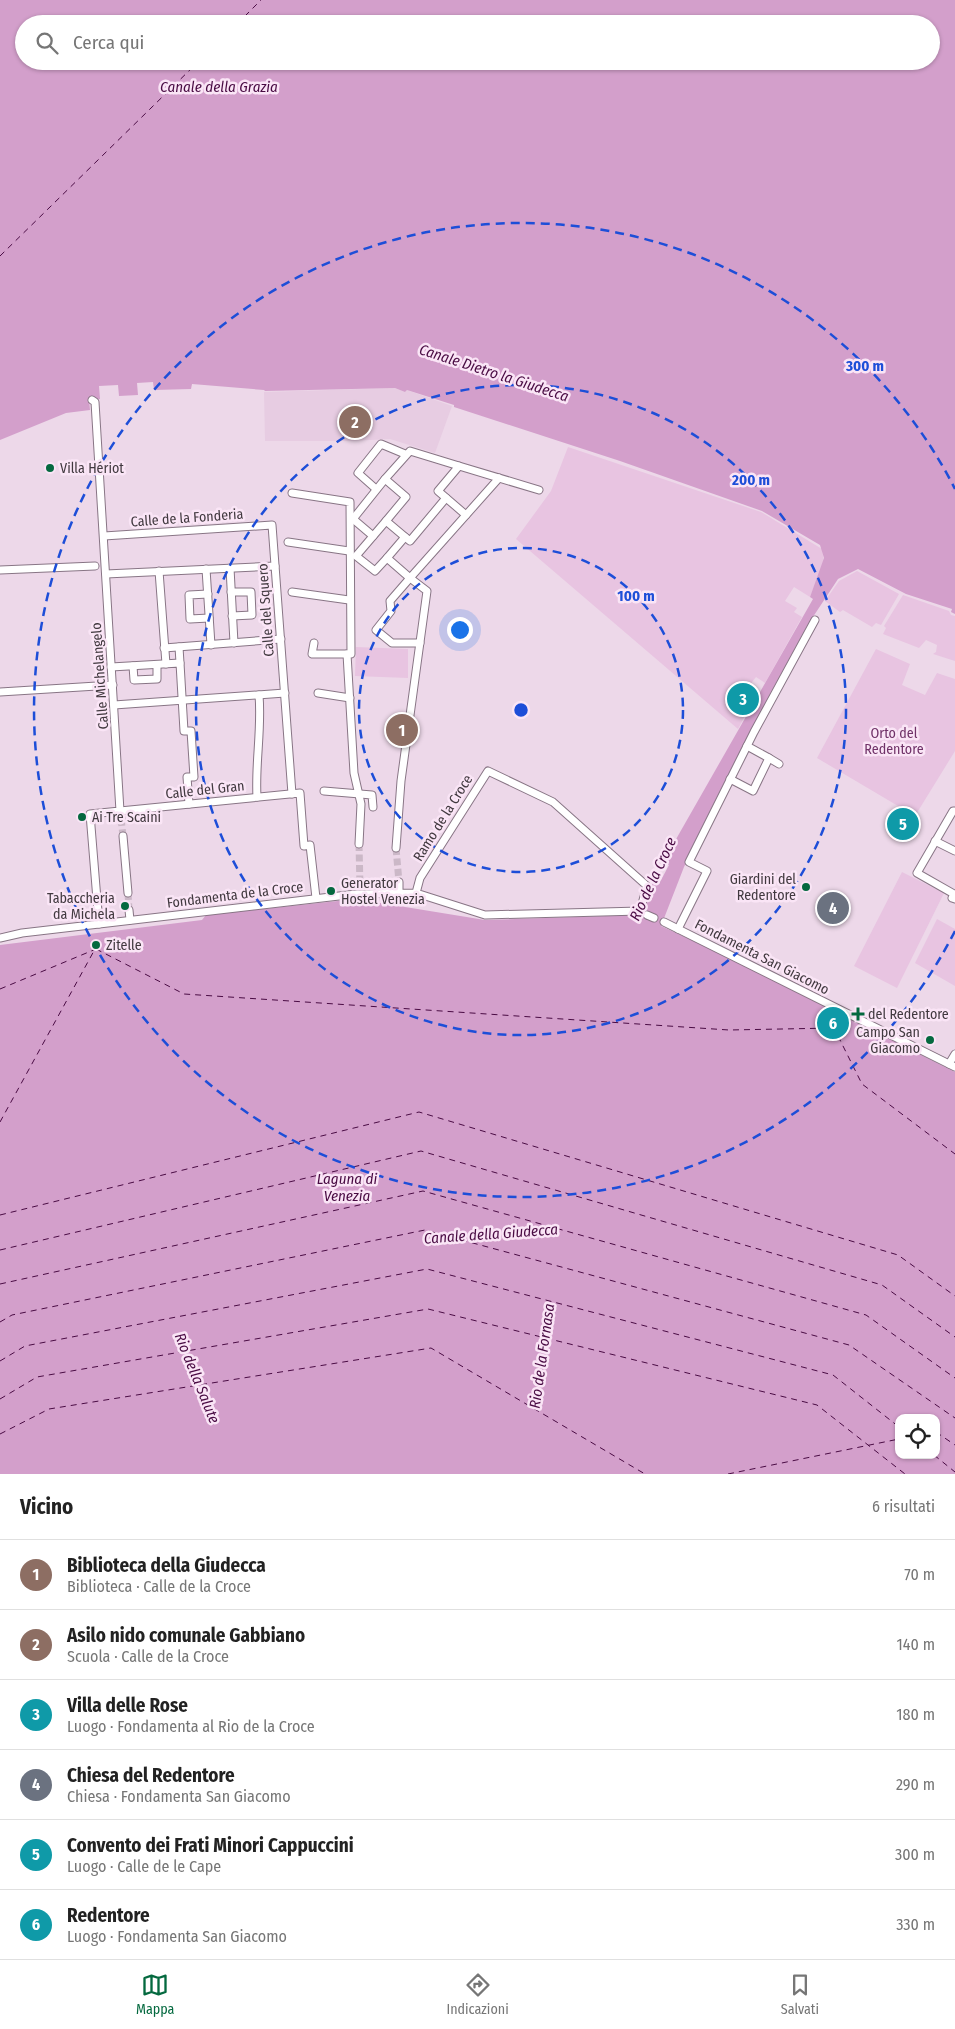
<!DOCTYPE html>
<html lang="it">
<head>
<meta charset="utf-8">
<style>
	body { margin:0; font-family:"Fira Sans Condensed",sans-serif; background:#f2f2f2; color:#222 }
	.controls { position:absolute; right:15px; bottom:15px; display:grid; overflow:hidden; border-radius:10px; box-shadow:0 1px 4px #0004 }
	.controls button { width:45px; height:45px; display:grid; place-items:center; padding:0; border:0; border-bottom:1px solid #e0e0e0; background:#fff; color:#222; font:25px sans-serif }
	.you { position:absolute; left:459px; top:629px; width:18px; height:18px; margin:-12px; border:4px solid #fff; border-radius:50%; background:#1a73e8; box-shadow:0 0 0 8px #1a73e833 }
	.badge { display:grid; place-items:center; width:32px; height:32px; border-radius:50%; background:#04693f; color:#fff; font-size:16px; font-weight:700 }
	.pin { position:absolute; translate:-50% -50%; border:2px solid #fff; box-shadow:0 1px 5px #0006 }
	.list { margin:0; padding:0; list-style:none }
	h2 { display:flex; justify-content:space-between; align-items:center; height:65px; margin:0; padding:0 20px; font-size:21px }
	h2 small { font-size:16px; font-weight:400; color:#767676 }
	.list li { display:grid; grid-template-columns:32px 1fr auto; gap:15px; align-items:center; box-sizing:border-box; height:70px; padding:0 20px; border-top:1px solid #e0e0e0 }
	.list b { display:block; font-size:19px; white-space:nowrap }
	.list p { margin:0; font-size:16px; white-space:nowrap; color:#767676 }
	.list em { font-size:16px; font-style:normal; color:#767676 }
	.icon { flex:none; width:28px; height:28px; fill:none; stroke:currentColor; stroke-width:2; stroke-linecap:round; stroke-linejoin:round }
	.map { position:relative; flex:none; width:955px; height:1474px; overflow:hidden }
	.search { position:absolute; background:#fff; box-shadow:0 1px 4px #0004; left:15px; right:15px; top:15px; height:55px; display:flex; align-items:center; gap:12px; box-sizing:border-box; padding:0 18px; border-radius:28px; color:#767676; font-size:19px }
	.sheet { height:485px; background:#fff }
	nav { display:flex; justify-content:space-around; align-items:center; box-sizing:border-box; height:70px; border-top:1px solid #e0e0e0; background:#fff; font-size:14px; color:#767676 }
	nav a { display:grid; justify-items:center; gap:2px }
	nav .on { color:#04693f }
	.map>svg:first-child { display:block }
	.built { fill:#e7cce2 }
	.green { fill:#e8c4e1 }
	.water { fill:#d39fcb; fill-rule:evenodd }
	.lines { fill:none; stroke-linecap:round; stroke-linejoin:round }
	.ferry { stroke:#490b43; stroke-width:1; stroke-dasharray:6 5; stroke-linecap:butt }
	.pedestrian-tunnel { stroke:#cbb8c7; stroke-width:7; stroke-dasharray:7 3.5; stroke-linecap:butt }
	.pedestrian-casing { stroke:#887585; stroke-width:9 }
	.pedestrian { stroke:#fff; stroke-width:7 }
	.ring { fill:none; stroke:#1d4ed8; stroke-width:2.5; stroke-dasharray:9 6 }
	.poi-dot { fill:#04693f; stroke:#fae5f6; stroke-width:2 }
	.labels { text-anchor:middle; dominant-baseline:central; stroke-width:5; stroke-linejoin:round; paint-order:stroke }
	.poi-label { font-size:14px; fill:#41393f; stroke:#fae5f6; text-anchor:start }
	.street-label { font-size:14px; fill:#41393f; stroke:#fae5f6 }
	.park-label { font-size:14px; fill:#703268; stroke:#fae5f6 }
	.water-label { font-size:15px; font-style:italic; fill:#490b43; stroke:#fae5f6 }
	.centre { fill:#1d4ed8; stroke:#fae5f6; stroke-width:2.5 }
	.ring-label { font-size:15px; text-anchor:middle; font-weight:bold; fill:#1d4ed8; stroke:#fae5f6; stroke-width:5; stroke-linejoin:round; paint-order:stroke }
</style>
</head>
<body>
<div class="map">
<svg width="955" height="1474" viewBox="0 0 955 1474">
	<rect width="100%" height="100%" fill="#edd8e9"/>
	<path class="built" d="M 395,388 L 405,392 L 407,390 L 452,406 L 435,453 L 390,439 L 351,441 L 265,441 L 264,392 Z"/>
	<g class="green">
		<path d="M 568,447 L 761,512 L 822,549 L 824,562 L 810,597 L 794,587 L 785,601 L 797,608 L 794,612 L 802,617 L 765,683 L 756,677 L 741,696 L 736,692 L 728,702 L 745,716 L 738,729 L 516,539 L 551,491 Z"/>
		<path d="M 857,571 L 899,594 L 881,625 L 876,623 L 872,627 L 843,610 L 840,612 L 825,601 L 839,581 Z"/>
		<path d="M 903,595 L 949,611 L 951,615 L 955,616 L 955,661 L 933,654 L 936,652 L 937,645 L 926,640 L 919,648 L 883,634 L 886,628 L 884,626 Z"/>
		<path d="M 356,647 L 408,649 L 408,678 L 355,676 Z"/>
		<path d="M 876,649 L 910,664 L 902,685 L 925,695 L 937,673 L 955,679 L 955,751 L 915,816 L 817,758 Z"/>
		<path d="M 902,872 L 944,893 L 897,988 L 854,966 Z"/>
		<path d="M 937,919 L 955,929 L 955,986 L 915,963 Z"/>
	</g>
	<path class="water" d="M 0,0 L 955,0 L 955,614 L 951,612 L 952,609 L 906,594 L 858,569 L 838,579 L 807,626 L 769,696 L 684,867 L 661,926 L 770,976 L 780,984 L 955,1072 L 955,1474 L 0,1474 L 0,945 L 202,920 L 206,915 L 356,899 L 485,920 L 636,915 L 640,917 L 649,892 L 648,885 L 651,886 L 653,882 L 659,884 L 669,865 L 663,862 L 813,599 L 810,597 L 824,558 L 820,545 L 762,511 L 620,461 L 454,407 L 454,405 L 407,390 L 405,392 L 395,388 L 265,391 L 264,390 L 192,384 L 191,389 L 154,390 L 153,382 L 137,383 L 138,395 L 119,396 L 118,385 L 99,386 L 100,399 L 89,400 L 90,410 L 66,413 L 0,440 ZM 24,24 L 931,24 L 931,61 L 24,61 ZM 899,1418 L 936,1418 L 936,1455 L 899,1455 Z"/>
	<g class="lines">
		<g class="ferry">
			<path d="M 237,24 L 261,0"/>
			<path d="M 0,256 L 199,61"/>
			<path d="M 96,949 L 184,994 L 729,1030 L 834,1028 L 862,1084 L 955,1154"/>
			<path d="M 0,989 L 96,949"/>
			<path d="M 0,1122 L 95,949"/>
			<path d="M 0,1215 L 419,1112 L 898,1255 L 955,1296"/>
			<path d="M 0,1250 L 421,1151 L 882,1285 L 955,1337"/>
			<path d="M 0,1284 L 423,1191 L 866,1315 L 955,1378"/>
			<path d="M 0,1322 L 12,1315 L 425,1230 L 849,1345 L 955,1418"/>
			<path d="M 0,1361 L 25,1346 L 427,1269 L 833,1375 L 899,1427"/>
			<path d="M 0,1399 L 37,1377 L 428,1309 L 817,1405 L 905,1474"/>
			<path d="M 936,1432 L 955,1445"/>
			<path d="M 0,1434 L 49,1409 L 431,1348 L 645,1474"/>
			<path d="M 934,1455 L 955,1472"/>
			<path d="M 728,1474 L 899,1439"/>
		</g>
		<g class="pedestrian-tunnel">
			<path d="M 121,819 L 123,836"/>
			<path d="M 359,844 L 360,887"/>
			<path d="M 396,848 L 399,882"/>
			<path d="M 128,893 L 129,910"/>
		</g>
		<g class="pedestrian-casing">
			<g id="pedestrian">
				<path d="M 92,400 L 95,402 L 120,811 L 90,814 L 99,924"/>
				<path d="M 459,466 L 539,490"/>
				<path d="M 376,489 L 358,473 L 381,444 L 405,454"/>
				<path d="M 292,493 L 350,502 L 351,654 L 347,654 L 354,773 L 361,804 L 359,844"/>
				<path d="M 386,521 L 356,556 L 375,571 L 387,558"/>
				<path d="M 104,536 L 272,525 L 292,794"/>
				<path d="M 373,536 L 353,519 L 385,479"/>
				<path d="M 405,537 L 410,541 L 446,498"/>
				<path d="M 288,542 L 349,551"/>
				<path d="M 230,568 L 234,643"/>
				<path d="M 206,569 L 211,645"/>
				<path d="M 0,570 L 95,566"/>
				<path d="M 159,571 L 166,664"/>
				<path d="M 106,574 L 275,566"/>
				<path d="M 231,592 L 251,592 L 252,615 L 232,616"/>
				<path d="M 292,592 L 349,600"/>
				<path d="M 208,594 L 189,595 L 190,619 L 209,618"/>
				<path d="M 314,643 L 312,654 L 347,654"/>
				<path d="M 420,643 L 392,643 L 376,630 L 391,611 L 390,601 L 410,578 L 387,558 L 405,537 L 386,521 L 406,497 L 385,479 L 410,451 L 459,466 L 438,491 L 466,515"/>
				<path d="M 179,647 L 180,663"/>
				<path d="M 164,648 L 281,639"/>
				<path d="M 133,666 L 134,680 L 157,679 L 157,665"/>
				<path d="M 111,667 L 180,663 L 184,731 L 191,731 L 194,777 L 187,777 L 189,804"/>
				<path d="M 0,692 L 113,685"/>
				<path d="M 318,693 L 350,698"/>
				<path d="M 114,705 L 285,693"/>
				<path d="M 769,758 L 779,764"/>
				<path d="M 730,779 L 753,791 L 769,758 L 747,746"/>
				<path d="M 324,791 L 372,795 L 373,807"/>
				<path d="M 257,797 C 255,763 262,729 259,695"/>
				<path d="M 955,811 L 953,811 L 917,873 L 954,894 L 952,898 L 955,899"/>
				<path d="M 121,819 L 120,811 L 300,793 L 304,846 L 310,845 L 316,898"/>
				<path d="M 123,836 L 128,893"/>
				<path d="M 935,841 L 955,851"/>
				<path d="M 396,848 L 401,781 L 427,591 L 410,578 L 499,478"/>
				<path d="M 399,882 L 399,893"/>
				<path d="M 129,910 L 130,920"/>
				<path d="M 647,915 L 654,918"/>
				<path d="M 664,922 L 955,1067"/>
				<path d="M 678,929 L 707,871 L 689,862 L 754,732 L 815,620"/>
				<path d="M 0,938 L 22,933 L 356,894 L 416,893 L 485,915 L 640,911 L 647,886 L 553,802 L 488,771 L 420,878 L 416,893"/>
				<path d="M 949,1064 L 955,1054"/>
			</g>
		</g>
		<use href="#pedestrian" class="pedestrian"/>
	</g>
	<g class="ring">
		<circle cx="521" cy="710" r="162"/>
		<circle cx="521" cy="710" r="325"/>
		<path d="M955 931A487 487 0 1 1 955 489"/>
	</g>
	<g class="poi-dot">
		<circle cx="50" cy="468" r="5"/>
		<circle cx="82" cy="817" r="5"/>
		<circle cx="806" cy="887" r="5"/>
		<circle cx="331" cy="891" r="5"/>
		<circle cx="125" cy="906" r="5"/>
		<circle cx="96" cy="945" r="5"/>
		<path d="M855.5 1006.5h5v5h5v5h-5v5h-5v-5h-5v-5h5z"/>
		<circle cx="930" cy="1040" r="5"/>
	</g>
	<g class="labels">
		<g class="poi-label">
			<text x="60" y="468">Villa Hériot</text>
			<text x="92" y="817">Ai Tre Scaini</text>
			<text x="796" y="879" text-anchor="end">Giardini del<tspan x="796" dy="16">Redentore</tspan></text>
			<text x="341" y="883">Generator<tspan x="341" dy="16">Hostel Venezia</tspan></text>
			<text x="115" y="898" text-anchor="end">Tabaccheria<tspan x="115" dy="16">da Michela</tspan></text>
			<text x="106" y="945">Zitelle</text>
			<text x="868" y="1014">del Redentore</text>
			<text x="920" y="1032" text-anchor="end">Campo San<tspan x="920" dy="16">Giacomo</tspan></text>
		</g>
		<g class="street-label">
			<text transform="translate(187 518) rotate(-4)">Calle de la Fonderia</text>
			<text transform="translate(266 610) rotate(-94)">Calle del Squero</text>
			<text transform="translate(100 676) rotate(-94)">Calle Michelangelo</text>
			<text transform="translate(205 790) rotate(-6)">Calle del Gran</text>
			<text transform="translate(443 818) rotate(-58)">Ramo de la Croce</text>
			<text transform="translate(235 895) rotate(-7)">Fondamenta de la Croce</text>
			<text transform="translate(762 957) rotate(27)">Fondamenta San Giacomo</text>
		</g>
		<g class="park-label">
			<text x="894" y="733">Orto del<tspan x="894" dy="16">Redentore</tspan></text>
		</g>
		<g class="water-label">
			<text x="219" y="87">Canale della Grazia</text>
			<text transform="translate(494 373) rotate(18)">Canale Dietro la Giudecca</text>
			<text transform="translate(653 879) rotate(-65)">Rio de la Croce</text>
			<text x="347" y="1179">Laguna di<tspan x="347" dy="17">Venezia</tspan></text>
			<text transform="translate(491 1234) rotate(-4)">Canale della Giudecca</text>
			<text transform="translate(542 1356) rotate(-82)">Rio de la Fornasa</text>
			<text transform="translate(197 1378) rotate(68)">Rio della Salute</text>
		</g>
	</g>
	<circle cx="521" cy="710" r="8" class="centre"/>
	<g class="ring-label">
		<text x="865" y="371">300 m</text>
		<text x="751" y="485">200 m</text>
		<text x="636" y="601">100 m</text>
	</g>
</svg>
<div class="controls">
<button><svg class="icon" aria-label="locate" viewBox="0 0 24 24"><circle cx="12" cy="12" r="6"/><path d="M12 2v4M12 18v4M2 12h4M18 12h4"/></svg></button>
</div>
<div class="you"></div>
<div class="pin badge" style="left:402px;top:730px;background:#8d6e63">1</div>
<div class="pin badge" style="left:355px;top:422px;background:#8d6e63">2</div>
<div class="pin badge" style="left:743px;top:699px;background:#0f9aa8">3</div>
<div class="pin badge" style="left:833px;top:908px;background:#6b7280">4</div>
<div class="pin badge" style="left:903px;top:824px;background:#0f9aa8">5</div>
<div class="pin badge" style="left:833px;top:1023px;background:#0f9aa8">6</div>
<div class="search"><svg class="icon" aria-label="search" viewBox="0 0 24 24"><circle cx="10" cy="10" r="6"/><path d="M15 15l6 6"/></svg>Cerca qui</div>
</div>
<section class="sheet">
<h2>Vicino<small>6 risultati</small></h2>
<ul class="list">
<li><span class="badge" style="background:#8d6e63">1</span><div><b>Biblioteca della Giudecca</b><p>Biblioteca · Calle de la Croce</p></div><em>70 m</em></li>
<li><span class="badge" style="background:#8d6e63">2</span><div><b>Asilo nido comunale Gabbiano</b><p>Scuola · Calle de la Croce</p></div><em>140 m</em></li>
<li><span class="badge" style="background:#0f9aa8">3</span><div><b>Villa delle Rose</b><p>Luogo · Fondamenta al Rio de la Croce</p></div><em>180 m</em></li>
<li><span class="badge" style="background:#6b7280">4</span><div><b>Chiesa del Redentore</b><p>Chiesa · Fondamenta San Giacomo</p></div><em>290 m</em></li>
<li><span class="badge" style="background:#0f9aa8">5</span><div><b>Convento dei Frati Minori Cappuccini</b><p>Luogo · Calle de le Cape</p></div><em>300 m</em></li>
<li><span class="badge" style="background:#0f9aa8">6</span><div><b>Redentore</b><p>Luogo · Fondamenta San Giacomo</p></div><em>330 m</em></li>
</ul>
</section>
<nav>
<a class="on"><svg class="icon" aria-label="map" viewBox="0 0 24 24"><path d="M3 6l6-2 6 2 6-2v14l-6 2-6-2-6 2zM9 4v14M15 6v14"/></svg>Mappa</a>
<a><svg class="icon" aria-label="directions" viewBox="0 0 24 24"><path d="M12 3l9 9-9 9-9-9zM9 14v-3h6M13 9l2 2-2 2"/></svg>Indicazioni</a>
<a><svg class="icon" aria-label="saved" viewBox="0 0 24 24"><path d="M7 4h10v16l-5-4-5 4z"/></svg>Salvati</a>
</nav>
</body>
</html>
